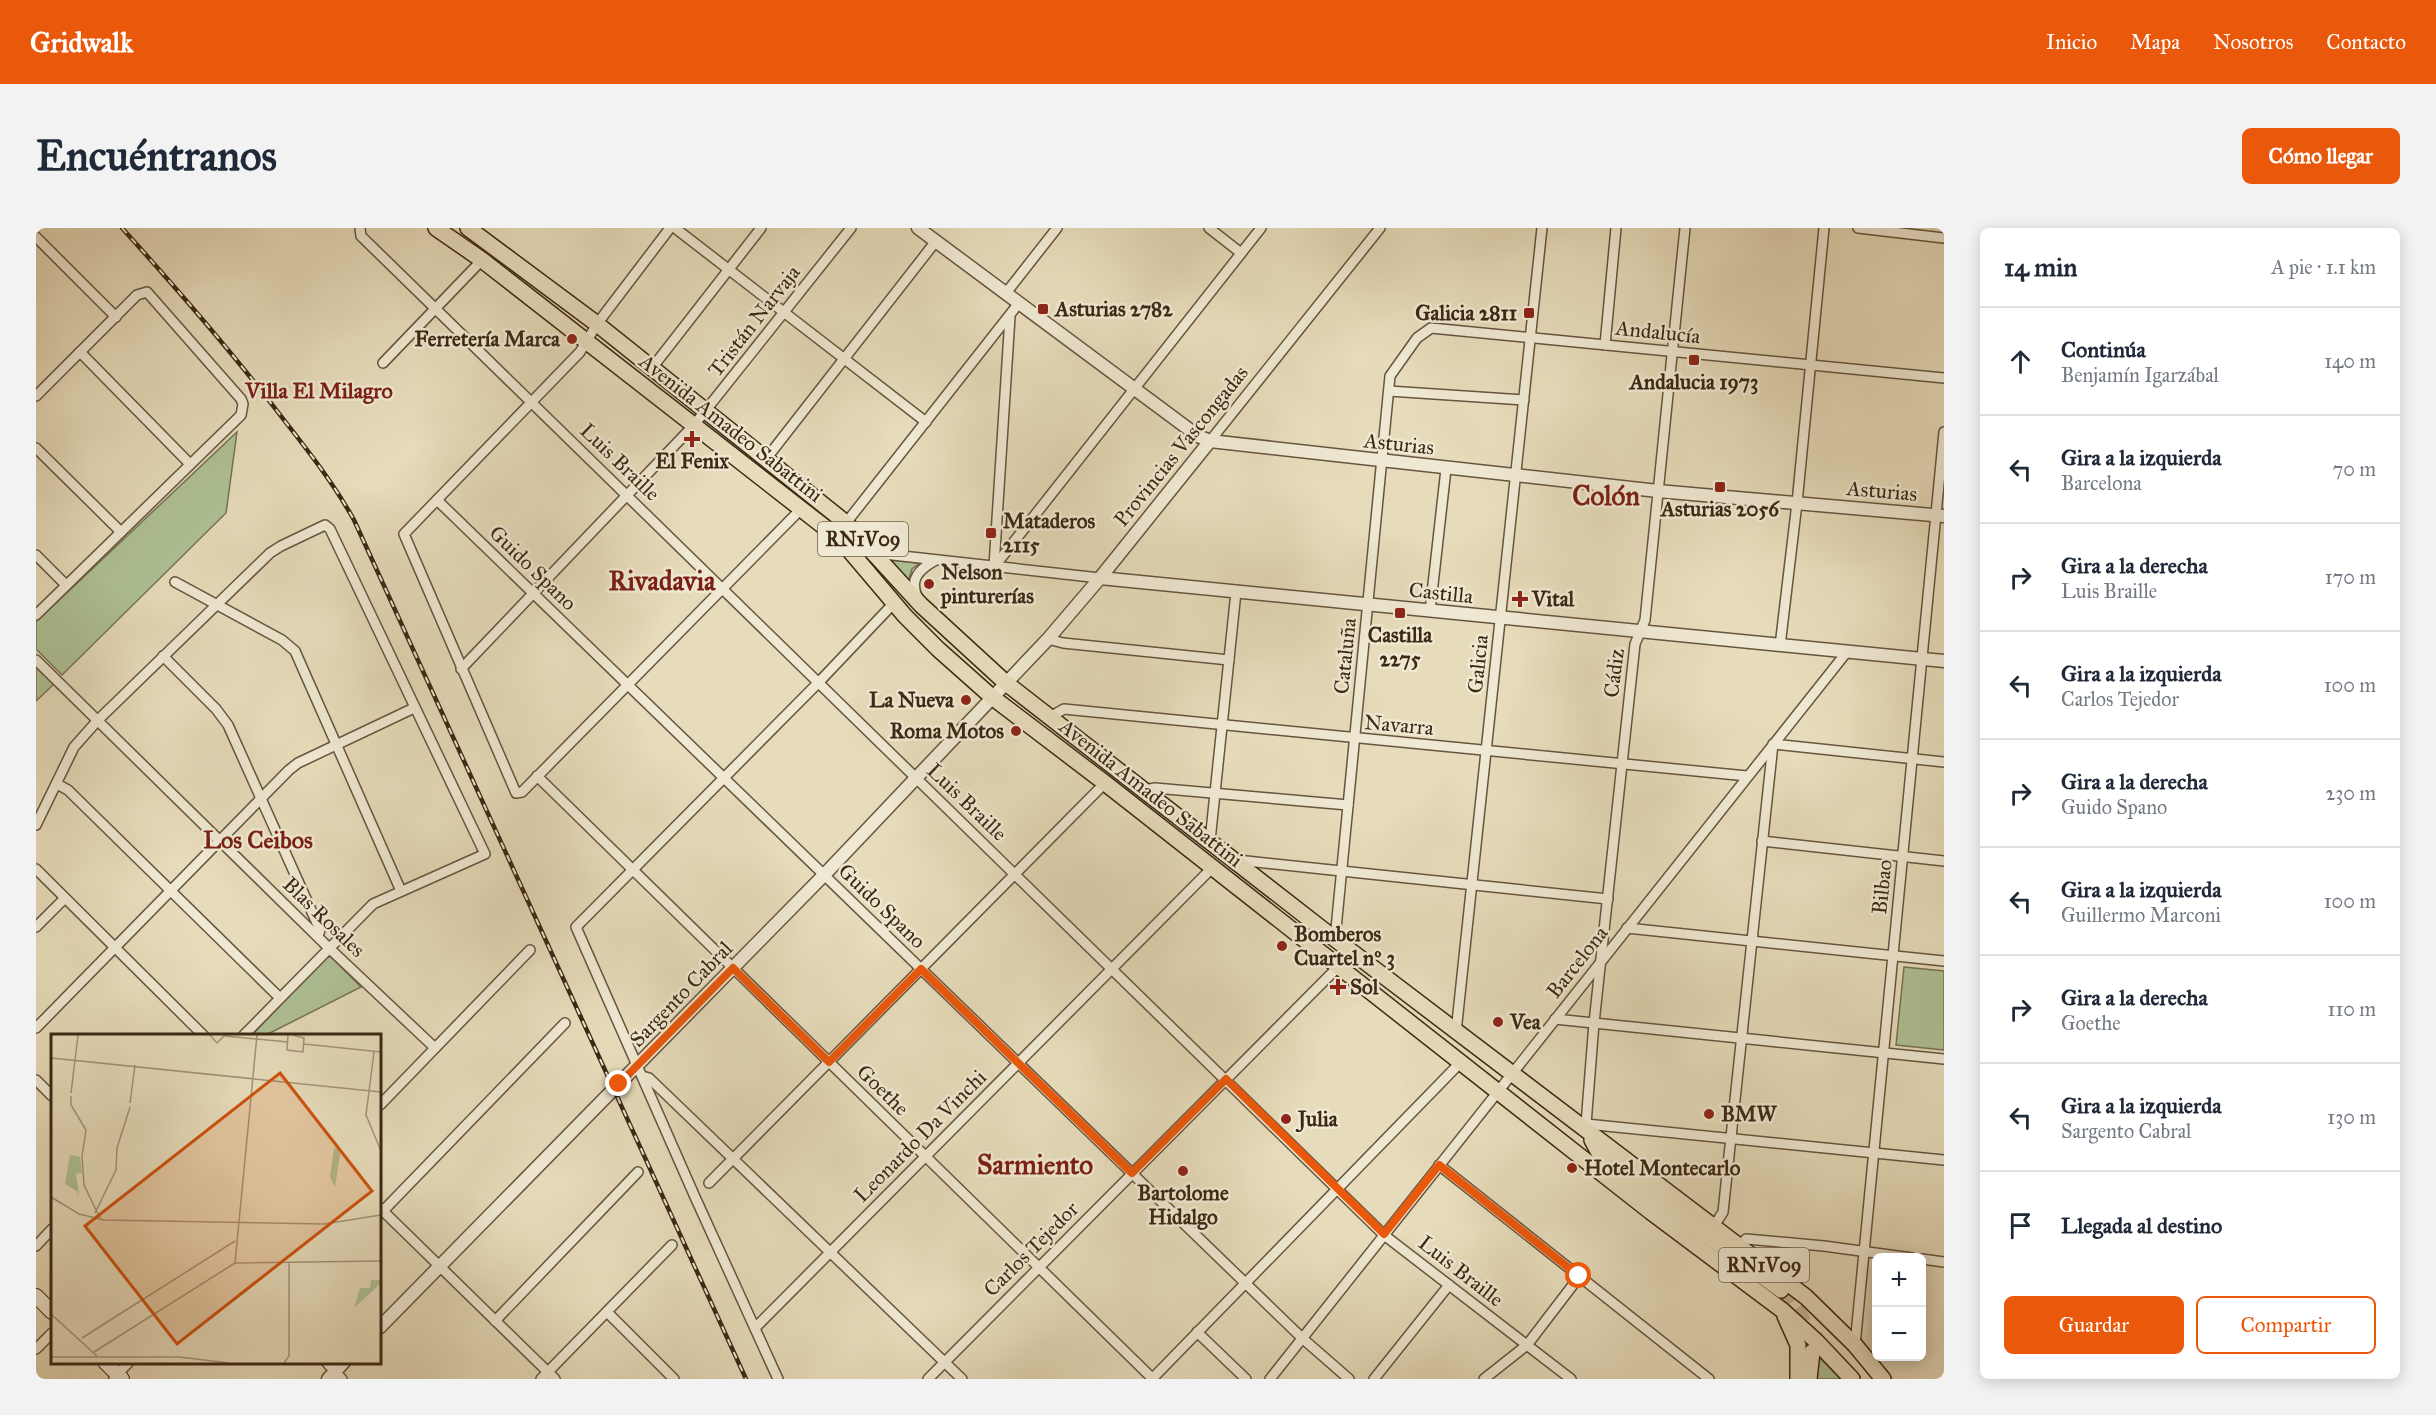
<!DOCTYPE html>
<html lang="es">
<head>
<meta charset="utf-8">
<style>
	body { margin:0; font-family:"IM FELL Great Primer",serif; background:#f2f2f3; color:#1f2937 }
	.controls { position:absolute; right:18px; bottom:18px; display:grid; overflow:hidden; border-radius:9px; box-shadow:0 3px 15px #0003 }
	.controls button { width:54px; height:54px; display:grid; place-items:center; padding:0; border:0; border-bottom:2px solid #e0e1e3; background:#fff; color:#1f2937; font:30px sans-serif }
	.stop { position:absolute; width:18px; height:18px; margin:-14px; border:4px solid #ea580c; border-radius:50%; background:#fff }
	.stop.end { background:#ea580c; border-color:#fff; box-shadow:0 2px 6px #0008 }
	.list { margin:0; padding:0; list-style:none }
	h2 { display:flex; justify-content:space-between; align-items:center; height:78px; margin:0; padding:0 24px; font-size:26px }
	h2 small { font-size:20px; font-weight:400; color:#747a83 }
	.list li { display:grid; grid-template-columns:39px 1fr auto; gap:18px; align-items:center; box-sizing:border-box; height:108px; padding:0 24px; border-top:2px solid #e0e1e3 }
	.list b { display:block; font-size:22px; white-space:nowrap }
	.list p { margin:0; font-size:20px; white-space:nowrap; color:#747a83 }
	.list em { font-size:20px; font-style:normal; color:#747a83 }
	.actions { display:flex; gap:12px; padding:18px 24px }
	.actions a { flex:1; padding:14px 0; border:2px solid #ea580c; border-radius:9px; text-align:center; font-size:21px; color:#ea580c }
	.actions .main { background:#ea580c; color:#fff }
	.icon { flex:none; width:33px; height:33px; fill:none; stroke:currentColor; stroke-width:2; stroke-linecap:round; stroke-linejoin:round }
	.map { position:relative; flex:none; width:1908px; height:1151px; overflow:hidden; border-radius:9px }
	header { display:flex; align-items:center; gap:36px; box-sizing:border-box; height:84px; padding:0 30px; background:#ea580c; color:#fff }
	header strong { font-size:28px }
	nav { display:flex; gap:33px; margin-inline-start:auto; font-size:21px }
	.intro { display:flex; align-items:center; justify-content:space-between; box-sizing:border-box; height:144px; padding:0 36px }
	h1 { margin:0; font-size:42px }
	.button { padding:15px 27px; border-radius:9px; background:#ea580c; color:#fff; font-size:21px; font-weight:700 }
	main { display:flex; gap:36px; padding:0 36px }
	aside { flex:1; background:#fff; border-radius:9px; box-shadow:0 3px 15px #0003 }
	.map>svg:first-child { display:block }
	.green { fill:#aec195; stroke:#757454; stroke-width:1.5 }
	.lines { fill:none; stroke-linecap:round; stroke-linejoin:round }
	.primary-tunnel { stroke:#c4b799; stroke-width:15; stroke-dasharray:15 8; stroke-linecap:butt }
	.minor-casing { stroke:#66553e; stroke-width:12 }
	.tertiary-casing { stroke:#66553e; stroke-width:15 }
	.secondary-casing { stroke:#3c2814; stroke-width:16 }
	.primary-casing { stroke:#3c2814; stroke-width:18 }
	.minor { stroke:#efe8d2; stroke-width:9 }
	.tertiary { stroke:#efe8d2; stroke-width:12 }
	.secondary { stroke:#efe8d2; stroke-width:14 }
	.primary { stroke:#e6dbba; stroke-width:15 }
	.rail-casing { stroke:#3c2814; stroke-width:4.5 }
	.rail { stroke:#efe8d2; stroke-width:2; stroke-dasharray:7; stroke-linecap:butt }
	.route { stroke:#ea580c; stroke-width:8 }
	.poi-dot { fill:#8f2418; stroke:#efe8d2; stroke-width:2 }
	.labels { text-anchor:middle; dominant-baseline:central; stroke-width:5; stroke-linejoin:round; paint-order:stroke }
	.shield { fill:#efe8d2; stroke:#72624d; stroke-width:1.5 }
	.shield-label { font-size:20px; font-weight:bold; fill:#3c2814 }
	.poi-label { font-size:21px; font-weight:bold; fill:#3c2814; stroke:#efe8d2; text-anchor:start }
	.street-label { font-size:21px; fill:#3c2814; stroke:#efe8d2 }
	.neighbourhood-label { font-size:22px; font-weight:bold; fill:#7a1f14; stroke:#efe8d2 }
	.quarter-label { font-size:24px; font-weight:bold; fill:#7a1f14; stroke:#efe8d2 }
	.district-label { font-size:27px; font-weight:bold; fill:#7a1f14; stroke:#efe8d2 }
	.inset-road { fill:none; stroke:#a29378; stroke-width:1.5 }
	.view { fill:#ce520d; fill-opacity:0.15; stroke:#ce520d; stroke-width:3 }
	.inset-edge { fill:none; stroke:#3c2814; stroke-width:3 }
</style>
</head>
<body>
<header>
<strong>Gridwalk</strong>
<nav><a>Inicio</a><a>Mapa</a><a>Nosotros</a><a>Contacto</a></nav>
</header>
<div class="intro"><h1>Encuéntranos</h1><a class="button">Cómo llegar</a></div>
<main>
<div class="map">
<svg width="1908" height="1151" viewBox="0 0 1908 1151">
	<rect width="100%" height="100%" fill="#e6dbba"/>
	<filter id="stains"><feTurbulence type="fractalNoise" baseFrequency=".00333" numOctaves="4"/><feColorMatrix values="0 0 0 0 .2 0 0 0 0 .09 0 0 0 0 .02 0 0 0 .5 -.17"/></filter>
	<radialGradient id="worn" r=".72"><stop offset=".6" stop-color="#630" stop-opacity="0"/><stop offset="1" stop-color="#630" stop-opacity=".3"/></radialGradient>
	<g class="green">
		<path d="M 201,204 L 190,285 L 26,447 L 0,421 L 0,394 Z"/>
		<path d="M 852,332 L 884,335 L 876,341 L 872,354 Z"/>
		<path d="M 0,438 L 18,456 L 0,473 Z"/>
		<path d="M 290,729 L 295,729 L 325,759 L 230,807 L 215,808 Z"/>
		<path d="M 1868,739 L 1908,743 L 1908,822 L 1860,817 Z"/>
		<path d="M 1783,1129 L 1805,1151 L 1780,1151 Z"/>
	</g>
	<g class="lines">
		<path class="primary-tunnel" d="M 1746,1063 L 1765,1088 L 1775,1109"/>
		<g class="minor-casing">
			<g id="minor">
				<path d="M 324,0 L 325,8 L 1348,1007 L 1535,1151"/>
				<path d="M 634,0 L 561,96 L 544,124 L 368,306 L 480,565 L 486,564 L 765,281"/>
				<path d="M 639,0 L 890,194"/>
				<path d="M 1173,0 L 1205,25"/>
				<path d="M 1822,0 L 1908,10"/>
				<path d="M 0,9 L 80,89"/>
				<path d="M 970,65 L 1021,0"/>
				<path d="M 1569,117 L 1580,0"/>
				<path d="M 44,124 L 154,236"/>
				<path d="M 347,135 L 446,32"/>
				<path d="M 616,140 L 725,0"/>
				<path d="M 1353,163 L 1488,172"/>
				<path d="M 0,168 L 101,67 L 111,64 L 205,171 L 207,176 L 205,187 L 0,387"/>
				<path d="M 1174,213 L 1344,0"/>
				<path d="M 0,220 L 85,304"/>
				<path d="M 730,231 L 900,13"/>
				<path d="M 401,272 L 1266,1110 L 1313,1151"/>
				<path d="M 810,295 L 983,75"/>
				<path d="M 839,325 L 1064,350"/>
				<path d="M 0,327 L 30,357"/>
				<path d="M 958,338 L 974,89"/>
				<path d="M 958,339 L 1225,0"/>
				<path d="M 139,354 L 246,412 L 259,423 L 365,663"/>
				<path d="M 881,368 C 873,351 884,341 898,333"/>
				<path d="M 1394,383 L 1410,241"/>
				<path d="M 1012,411 L 1027,415 L 1193,432"/>
				<path d="M 1744,418 L 1761,275 L 1788,0"/>
				<path d="M 127,428 L 180,481 L 192,497 L 284,702 L 282,708"/>
				<path d="M 0,432 L 293,720 L 399,820"/>
				<path d="M 425,441 L 658,197 L 815,0"/>
				<path d="M 1014,489 L 1028,481 L 1711,548"/>
				<path d="M 501,548 L 1117,1151"/>
				<path d="M 21,556 L 32,562 L 244,770"/>
				<path d="M 1109,562 L 1119,560 L 1312,577"/>
				<path d="M 0,597 L 38,519 L 62,492 L 234,325 L 245,318 L 289,297 L 294,301 L 449,626 L 337,676 L 207,808"/>
				<path d="M 1174,613 L 1200,364"/>
				<path d="M 1726,613 L 1908,633"/>
				<path d="M 1201,632 L 1572,671"/>
				<path d="M 0,641 L 168,808"/>
				<path d="M 0,699 L 29,670"/>
				<path d="M 1591,700 L 1908,733"/>
				<path d="M 1299,711 L 1354,148 L 1381,110 L 1395,100 L 1908,150"/>
				<path d="M 1519,791 L 1908,831"/>
				<path d="M 0,800 L 253,542 L 262,535 L 378,480"/>
				<path d="M 1420,804 L 1506,0"/>
				<path d="M 606,848 L 613,850 L 926,1151"/>
				<path d="M 0,852 L 16,868"/>
				<path d="M 344,877 L 494,722"/>
				<path d="M 1550,896 L 1558,795 L 1599,416 L 1609,392 L 1649,0"/>
				<path d="M 1547,899 L 1550,896 L 1908,932"/>
				<path d="M 1403,937 L 1673,1151"/>
				<path d="M 673,955 L 1069,555"/>
				<path d="M 344,980 L 519,1151"/>
				<path d="M 347,983 L 529,795"/>
				<path d="M 1678,998 L 1687,984 L 1737,516 L 1908,534"/>
				<path d="M 1704,1017 L 1710,1011 L 1788,1018 L 1876,1030"/>
				<path d="M 0,1018 L 16,1001"/>
				<path d="M 1886,1031 L 1908,1034"/>
				<path d="M 571,1084 L 638,1151"/>
				<path d="M 459,1093 L 602,944"/>
				<path d="M 719,1100 L 1176,640"/>
				<path d="M 1161,1104 L 1210,1151"/>
				<path d="M 1819,1117 L 1908,204"/>
				<path d="M 0,1121 L 16,1105"/>
				<path d="M 290,1134 L 306,1151"/>
				<path d="M 78,1150 L 93,1134"/>
				<path d="M 505,1151 L 636,1017"/>
				<path d="M 742,1151 L 659,969 L 540,699 L 783,454 L 857,376"/>
				<path d="M 892,1151 L 1302,739"/>
				<path d="M 1116,1151 L 1424,835"/>
				<path d="M 1234,1151 L 1810,425"/>
				<path d="M 1338,1151 L 1413,1057"/>
				<path d="M 1448,1151 L 1491,1117 L 1543,1049"/>
			</g>
		</g>
		<g class="tertiary-casing">
			<g id="tertiary">
				<path d="M 882,0 L 1162,208 L 1174,213 L 1622,263 L 1908,288"/>
				<path d="M 1064,350 L 1908,433"/>
				<path d="M 344,1099 L 788,647 L 1012,411 L 1064,350 L 1174,213"/>
				<path d="M 292,1151 L 308,1134"/>
			</g>
		</g>
		<g class="secondary-casing">
			<g id="secondary">
				<path d="M 0,1068 L 16,1084"/>
				<path d="M 69,1134 L 86,1151"/>
			</g>
		</g>
		<g class="primary-casing">
			<g id="primary">
				<path d="M 400,0 L 446,32 L 796,305 L 808,316 L 869,388 L 902,421 L 956,469 L 1069,555 L 1615,984 L 1746,1082 L 1780,1113 L 1816,1151"/>
				<path d="M 432,0 L 561,96 L 810,295 L 885,377 L 970,455 L 1299,711 L 1770,1069 L 1819,1117 L 1847,1151"/>
				<path d="M 1556,912 L 1563,925 L 1575,937 L 1745,1062"/>
				<path d="M 1749,1088 L 1762,1117 L 1762,1151"/>
				<path d="M 1773,1151 L 1776,1124"/>
			</g>
		</g>
		<use href="#minor" class="minor"/>
		<use href="#tertiary" class="tertiary"/>
		<use href="#secondary" class="secondary"/>
		<use href="#primary" class="primary"/>
		<g class="rail-casing">
			<path id="rail" d="M 86,0 C 142,62 197,125 248,192 C 273,224 298,256 318,292 L 710,1151"/>
		</g>
		<use href="#rail" class="rail"/>
	</g>
	<g class="lines">
		<path class="route" d="M 583,856 L 697,740 L 793,834 L 885,741 L 1096,945 L 1190,851 L 1348,1006 L 1403,937 L 1543,1048"/>
	</g>
	<g class="poi-dot">
		<rect x="1001" y="75" width="12" height="12" rx="3"/>
		<rect x="1487" y="79" width="12" height="12" rx="3"/>
		<circle cx="536" cy="111" r="6"/>
		<rect x="1652" y="126" width="12" height="12" rx="3"/>
		<path d="M653 202h6v6h6v6h-6v6h-6v-6h-6v-6h6z"/>
		<rect x="1678" y="253" width="12" height="12" rx="3"/>
		<rect x="949" y="299" width="12" height="12" rx="3"/>
		<circle cx="893" cy="356" r="6"/>
		<path d="M1481 362h6v6h6v6h-6v6h-6v-6h-6v-6h6z"/>
		<rect x="1358" y="379" width="12" height="12" rx="3"/>
		<circle cx="930" cy="472" r="6"/>
		<circle cx="980" cy="503" r="6"/>
		<circle cx="1246" cy="718" r="6"/>
		<path d="M1299 750h6v6h6v6h-6v6h-6v-6h-6v-6h6z"/>
		<circle cx="1462" cy="794" r="6"/>
		<circle cx="1673" cy="886" r="6"/>
		<circle cx="1250" cy="891" r="6"/>
		<circle cx="1536" cy="940" r="6"/>
		<circle cx="1147" cy="943" r="6"/>
	</g>
	<g class="labels">
		<g class="shield">
			<rect x="782" y="294" width="90" height="34" rx="4.5"/>
			<rect x="1683" y="1020" width="90" height="34" rx="4.5"/>
		</g>
		<g class="shield-label">
			<text x="827" y="311">RN1V09</text>
			<text x="1728" y="1037">RN1V09</text>
		</g>
		<g class="poi-label">
			<text x="1019" y="81">Asturias 2782</text>
			<text x="1481" y="85" text-anchor="end">Galicia 2811</text>
			<text x="524" y="111" text-anchor="end">Ferretería Marca</text>
			<text x="1658" y="154" text-anchor="middle">Andalucia 1973</text>
			<text x="656" y="233" text-anchor="middle">El Fenix</text>
			<text x="1684" y="281" text-anchor="middle">Asturias 2056</text>
			<text x="967" y="293">Mataderos<tspan x="967" dy="24">2115</tspan></text>
			<text x="905" y="344">Nelson<tspan x="905" dy="24">pinturerías</tspan></text>
			<text x="1496" y="371">Vital</text>
			<text x="1364" y="407" text-anchor="middle">Castilla<tspan x="1364" dy="24">2275</tspan></text>
			<text x="918" y="472" text-anchor="end">La Nueva</text>
			<text x="968" y="503" text-anchor="end">Roma Motos</text>
			<text x="1258" y="706">Bomberos<tspan x="1258" dy="24">Cuartel nº 3</tspan></text>
			<text x="1314" y="759">Sol</text>
			<text x="1474" y="794">Vea</text>
			<text x="1685" y="886">BMW</text>
			<text x="1262" y="891">Julia</text>
			<text x="1548" y="940">Hotel Montecarlo</text>
			<text x="1147" y="965" text-anchor="middle">Bartolome<tspan x="1147" dy="24">Hidalgo</tspan></text>
		</g>
		<g class="street-label">
			<text transform="translate(718 93) rotate(-52)">Tristán Narvaja</text>
			<text transform="translate(1622 104) rotate(6)">Andalucía</text>
			<text transform="translate(695 200) rotate(38)">Avenida Amadeo Sabattini</text>
			<text transform="translate(1363 216) rotate(6)">Asturias</text>
			<text transform="translate(1145 218) rotate(-51)">Provincias Vascongadas</text>
			<text transform="translate(584 234) rotate(44)">Luis Braille</text>
			<text transform="translate(1846 263) rotate(5)">Asturias</text>
			<text transform="translate(497 340) rotate(44)">Guido Spano</text>
			<text transform="translate(1405 365) rotate(6)">Castilla</text>
			<text transform="translate(1309 428) rotate(-84)">Cataluña</text>
			<text transform="translate(1442 436) rotate(-84)">Galicia</text>
			<text transform="translate(1578 445) rotate(-83)">Cádiz</text>
			<text transform="translate(1363 497) rotate(5)">Navarra</text>
			<text transform="translate(1115 565) rotate(38)">Avenida Amadeo Sabattini</text>
			<text transform="translate(931 574) rotate(44)">Luis Braille</text>
			<text transform="translate(1846 659) rotate(-84)">Bilbao</text>
			<text transform="translate(846 678) rotate(44)">Guido Spano</text>
			<text transform="translate(288 689) rotate(44)">Blas Rosales</text>
			<text transform="translate(1541 734) rotate(-52)">Barcelona</text>
			<text transform="translate(645 766) rotate(-46)">Sargento Cabral</text>
			<text transform="translate(847 862) rotate(44)">Goethe</text>
			<text transform="translate(884 908) rotate(-45)">Leonardo Da Vinchi</text>
			<text transform="translate(995 1021) rotate(-45)">Carlos Tejedor</text>
			<text transform="translate(1425 1043) rotate(38)">Luis Braille</text>
		</g>
		<g class="neighbourhood-label">
			<text x="283" y="162">Villa El Milagro</text>
		</g>
		<g class="quarter-label">
			<text x="222" y="612">Los Ceibos</text>
		</g>
		<g class="district-label">
			<text x="1570" y="267">Colón</text>
			<text x="626" y="352">Rivadavia</text>
			<text x="999" y="936">Sarmiento</text>
		</g>
	</g>
	<g transform="translate(15 806)">
		<rect width="330" height="330" fill="#e6dbba"/>
		<path d="M 283,114 L 290,115 L 284,153 L 279,143 ZM 19,121 L 29,123 L 31,139 L 25,140 L 28,159 L 25,163 L 27,158 L 14,150 ZM 330,238 L 330,249 L 303,274 L 309,254 L 319,254 L 320,246 L 329,246 Z" fill="#aec195"/>
		<path class="inset-road" d="M 159,1 L 166,9 L 174,1M 237,1 L 236,16 L 252,18 L 253,4 L 242,1M 174,2 L 237,8M 253,10 L 330,18M 323,18 L 315,81 L 330,117M 0,24 L 330,58M 20,59 L 27,1M 20,62 L 20,71 L 35,96 L 31,122 L 33,151 L 49,184M 79,69 L 84,31M 0,163 L 28,180 L 53,186 L 273,190 L 330,181M 44,179 L 65,136 L 66,114 L 79,73M 184,229 L 206,1M 0,280 L 47,323M 31,304 L 184,207M 43,318 L 184,229 L 330,227M 0,323 L 128,323 L 178,329M 233,329 L 238,322 L 238,228"/>
		<path class="view" d="M 229,39 L 321,157 L 126,310 L 34,192 Z"/>
		<rect width="330" height="330" class="inset-edge"/>
	</g>
	<rect width="100%" height="100%" filter="url(#stains)"/>
	<rect width="100%" height="100%" fill="url(#worn)"/>
</svg>
<div class="controls">
<button>+</button>
<button>−</button>
</div>
<div class="stop" style="left:1543px;top:1048px"></div>
<div class="stop end" style="left:583px;top:856px"></div>
</div>
<aside>
<h2>14 min<small>A pie · 1.1 km</small></h2>
<ul class="list">
<li><svg class="icon" aria-label="ahead" viewBox="0 0 24 24"><path d="M12 20V5M6 11l6-6 6 6"/></svg><div><b>Continúa</b><p>Benjamín Igarzábal</p></div><em>140 m</em></li>
<li><svg class="icon" aria-label="left" viewBox="0 0 24 24"><path d="M17 20v-9H6M10 6l-5 5 5 5"/></svg><div><b>Gira a la izquierda</b><p>Barcelona</p></div><em>70 m</em></li>
<li><svg class="icon" aria-label="right" viewBox="0 0 24 24"><path d="M7 20v-9h11M14 6l5 5-5 5"/></svg><div><b>Gira a la derecha</b><p>Luis Braille</p></div><em>170 m</em></li>
<li><svg class="icon" aria-label="left" viewBox="0 0 24 24"><path d="M17 20v-9H6M10 6l-5 5 5 5"/></svg><div><b>Gira a la izquierda</b><p>Carlos Tejedor</p></div><em>100 m</em></li>
<li><svg class="icon" aria-label="right" viewBox="0 0 24 24"><path d="M7 20v-9h11M14 6l5 5-5 5"/></svg><div><b>Gira a la derecha</b><p>Guido Spano</p></div><em>230 m</em></li>
<li><svg class="icon" aria-label="left" viewBox="0 0 24 24"><path d="M17 20v-9H6M10 6l-5 5 5 5"/></svg><div><b>Gira a la izquierda</b><p>Guillermo Marconi</p></div><em>100 m</em></li>
<li><svg class="icon" aria-label="right" viewBox="0 0 24 24"><path d="M7 20v-9h11M14 6l5 5-5 5"/></svg><div><b>Gira a la derecha</b><p>Goethe</p></div><em>110 m</em></li>
<li><svg class="icon" aria-label="left" viewBox="0 0 24 24"><path d="M17 20v-9H6M10 6l-5 5 5 5"/></svg><div><b>Gira a la izquierda</b><p>Sargento Cabral</p></div><em>130 m</em></li>
<li><svg class="icon" aria-label="arrive" viewBox="0 0 24 24"><path d="M6 21V4h12l-3 4 3 4H6"/></svg><div><b>Llegada al destino</b></div></li>
</ul>
<div class="actions"><a class="main">Guardar</a><a>Compartir</a></div>
</aside>
</main>
</body>
</html>
